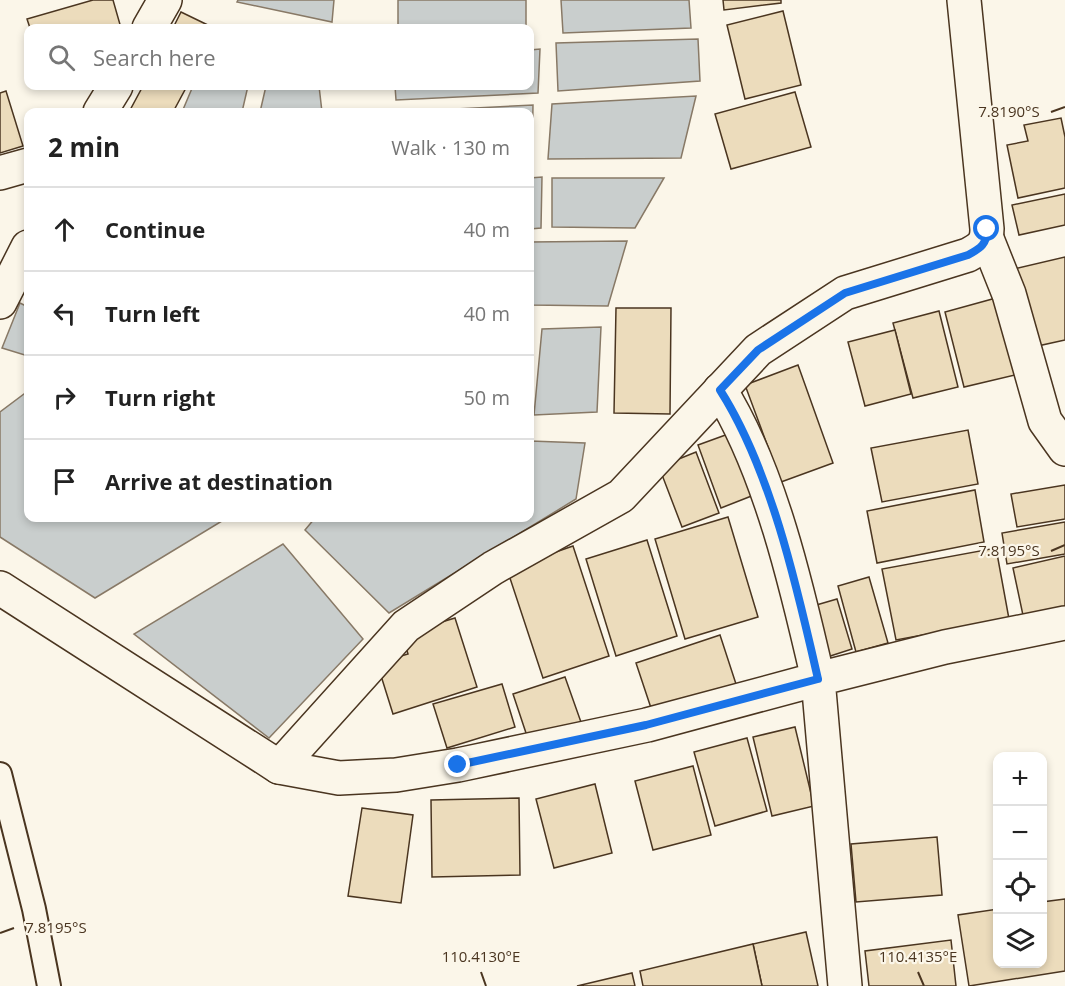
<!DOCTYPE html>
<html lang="en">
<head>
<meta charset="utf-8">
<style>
	body { margin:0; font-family:"Open Sans",sans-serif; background:#f6f6f6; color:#222 }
	.controls { position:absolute; right:18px; bottom:18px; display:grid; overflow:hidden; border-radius:12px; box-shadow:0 3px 9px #0003 }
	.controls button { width:54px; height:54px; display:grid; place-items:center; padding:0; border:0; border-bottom:2px solid #e0e0e0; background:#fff; color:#222; font:30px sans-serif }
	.stop { position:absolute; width:18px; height:18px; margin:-14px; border:4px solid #1a73e8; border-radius:50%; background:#fff }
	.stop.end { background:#1a73e8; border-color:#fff; box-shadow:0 2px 6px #0008 }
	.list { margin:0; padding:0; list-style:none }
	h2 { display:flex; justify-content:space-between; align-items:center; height:78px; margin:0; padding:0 24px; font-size:26px }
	h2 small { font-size:20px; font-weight:400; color:#767676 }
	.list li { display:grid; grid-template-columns:39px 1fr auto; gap:18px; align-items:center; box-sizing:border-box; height:84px; padding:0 24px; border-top:2px solid #e0e0e0 }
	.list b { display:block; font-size:22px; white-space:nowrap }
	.list em { font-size:20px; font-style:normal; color:#767676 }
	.icon { flex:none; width:33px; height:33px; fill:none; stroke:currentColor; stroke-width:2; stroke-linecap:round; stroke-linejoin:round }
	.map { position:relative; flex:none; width:1065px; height:986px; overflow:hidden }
	.search { position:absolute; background:#fff; box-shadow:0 3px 9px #0003; left:24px; top:24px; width:510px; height:66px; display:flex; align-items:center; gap:15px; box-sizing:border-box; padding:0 21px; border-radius:12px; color:#767676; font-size:22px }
	.panel { position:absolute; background:#fff; box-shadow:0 3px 9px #0003; left:24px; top:108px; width:510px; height:414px; border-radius:12px }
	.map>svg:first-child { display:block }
	.water { fill:#c9cecd; stroke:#887966; stroke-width:1.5 }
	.building { fill:#ecdcbc; stroke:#4a3520; stroke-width:1.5 }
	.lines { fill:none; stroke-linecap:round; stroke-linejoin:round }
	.service-casing { stroke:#4a3520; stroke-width:26 }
	.minor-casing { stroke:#4a3520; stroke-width:36 }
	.service { stroke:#fbf6e9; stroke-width:22 }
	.minor { stroke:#fbf6e9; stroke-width:33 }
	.route { stroke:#1a73e8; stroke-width:8 }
	.ticks { fill:none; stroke:#4a3520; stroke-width:2 }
	.ticks-label { font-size:15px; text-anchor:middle; fill:#4a3520; stroke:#fbf6e9; stroke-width:4.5; stroke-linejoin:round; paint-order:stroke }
</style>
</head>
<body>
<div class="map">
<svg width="1065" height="986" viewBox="0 0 1065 986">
	<rect width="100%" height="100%" fill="#fbf6e9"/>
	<g class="water">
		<path d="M 238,0 L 334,0 L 332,22 L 237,2 Z"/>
		<rect x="398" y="0" width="128" height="28"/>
		<path d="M 561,0 L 689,0 L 691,28 L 563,33 Z"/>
		<path d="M 698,39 L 700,81 L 558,91 L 556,43 Z"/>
		<path d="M 540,49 L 538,93 L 396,100 L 395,86 L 530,86 L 530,50 Z"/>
		<path d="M 193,86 L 248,86 L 242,112 L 182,112 Z"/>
		<path d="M 266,86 L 319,86 L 322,112 L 260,112 Z"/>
		<path d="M 696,96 L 681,158 L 548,159 L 552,104 Z"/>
		<path d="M 533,105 L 532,164 L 530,112 L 395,112 Z"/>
		<path d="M 542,177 L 541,228 L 530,229 L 530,178 Z"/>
		<path d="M 552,178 L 664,178 L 635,228 L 552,227 Z"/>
		<path d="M 627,241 L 608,306 L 530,305 L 530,242 Z"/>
		<path d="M 20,303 L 28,307 L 28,356 L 2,348 Z"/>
		<path d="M 601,327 L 597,412 L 534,415 L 542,329 Z"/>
		<path d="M 28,391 L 28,518 L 227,518 L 95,598 L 0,537 L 0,412 Z"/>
		<path d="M 530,441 L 585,443 L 576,499 L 389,613 L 305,530 L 315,518 L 530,518 Z"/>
		<path d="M 283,544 L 363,639 L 269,738 L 134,634 Z"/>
	</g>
	<g class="building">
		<path d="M 93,0 L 113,0 L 121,28 L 30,28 L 27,19 Z"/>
		<path d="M 723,0 L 781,0 L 781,3 L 724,10 Z"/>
		<path d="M 783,11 L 801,85 L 745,99 L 727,25 Z"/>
		<path d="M 181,12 L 214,28 L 173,28 Z"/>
		<path d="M 143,86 L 187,86 L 173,112 L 129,112 Z"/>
		<path d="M 6,91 L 23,146 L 0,153 L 0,93 Z"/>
		<path d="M 795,92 L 811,147 L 731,169 L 715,114 Z"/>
		<path d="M 1061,118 L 1065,137 L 1065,188 L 1018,198 L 1007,145 L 1028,141 L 1024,125 Z"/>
		<path d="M 1065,194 L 1065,225 L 1019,235 L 1012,205 Z"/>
		<path d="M 1065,257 L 1065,340 L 1033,347 L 1014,269 Z"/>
		<path d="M 996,298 L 1015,375 L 964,387 L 945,312 Z"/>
		<path d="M 616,308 L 671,308 L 670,414 L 614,413 Z"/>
		<path d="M 939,311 L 958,387 L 913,398 L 893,323 Z"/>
		<path d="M 895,330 L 911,394 L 865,406 L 848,342 Z"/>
		<path d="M 798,365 L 833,463 L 781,482 L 745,385 Z"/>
		<path d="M 968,430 L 978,484 L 882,502 L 871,448 Z"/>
		<path d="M 731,433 L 754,495 L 721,508 L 698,445 Z"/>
		<path d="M 696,452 L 719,513 L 682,527 L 659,467 Z"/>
		<path d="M 1065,485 L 1065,519 L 1017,527 L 1011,494 Z"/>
		<path d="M 975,490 L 984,542 L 877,563 L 867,511 Z"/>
		<path d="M 728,517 L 758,617 L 685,639 L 655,539 Z"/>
		<path d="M 1065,522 L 1065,554 L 1007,564 L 1002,533 Z"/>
		<path d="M 647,540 L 677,636 L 616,656 L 586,559 Z"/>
		<path d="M 573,546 L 609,656 L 543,678 L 507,569 Z"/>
		<path d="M 996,548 L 1009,619 L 896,640 L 882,569 Z"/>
		<path d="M 1065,556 L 1065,611 L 1024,620 L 1013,568 Z"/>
		<path d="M 869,577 L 888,643 L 856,652 L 838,586 Z"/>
		<path d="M 837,599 L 852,649 L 821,659 L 806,608 Z"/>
		<path d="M 455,618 L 477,687 L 393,714 L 377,663 L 408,654 L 402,634 Z"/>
		<path d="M 720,635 L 736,684 L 652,711 L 636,663 Z"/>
		<path d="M 565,677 L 582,725 L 529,742 L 513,694 Z"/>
		<path d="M 502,684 L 515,727 L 447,748 L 433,704 Z"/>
		<path d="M 795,727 L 814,806 L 772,816 L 753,737 Z"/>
		<path d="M 747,738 L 767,811 L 715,826 L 694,752 Z"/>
		<path d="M 693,766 L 711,835 L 653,850 L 635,781 Z"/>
		<path d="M 595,784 L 612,853 L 554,868 L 536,799 Z"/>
		<path d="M 519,798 L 520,875 L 432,877 L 431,800 Z"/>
		<path d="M 362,808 L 413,815 L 401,903 L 348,896 Z"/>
		<path d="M 937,837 L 942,895 L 856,902 L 851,844 Z"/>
		<path d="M 1065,899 L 1065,971 L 969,986 L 958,915 L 998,909 L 998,964 L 1042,964 L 1042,902 Z"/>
		<path d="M 806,932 L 818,986 L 762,986 L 753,944 Z"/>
		<path d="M 951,940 L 956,986 L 869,986 L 865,951 Z"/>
		<path d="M 753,944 L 762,986 L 643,986 L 640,971 Z"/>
		<path d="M 632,973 L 635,986 L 577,986 Z"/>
	</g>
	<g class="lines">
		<g class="service-casing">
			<path id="service" d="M 0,774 L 34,909 L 49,986"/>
		</g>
		<g class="minor-casing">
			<g id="minor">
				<path d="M 149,28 L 165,0"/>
				<path d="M 100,112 L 116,86"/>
				<path d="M 0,173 L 28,165"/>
				<path d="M 987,239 L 1009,294 L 1045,421 L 1065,449"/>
				<path d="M 0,302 L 28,247"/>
				<path d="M 0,588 L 279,767 L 339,778 L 396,775 L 458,765 L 647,725 L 818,679 C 797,587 770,470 720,390"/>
				<path d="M 279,767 L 406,626 L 493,568 L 621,496 L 758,350 L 845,293 L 968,255 C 981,248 987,244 987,229 L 964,0"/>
				<path d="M 845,986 L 818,679 L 945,647 L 1065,623"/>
			</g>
		</g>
		<use href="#service" class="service"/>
		<use href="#minor" class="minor"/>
	</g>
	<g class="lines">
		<path class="route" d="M 458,765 L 646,725 L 818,679 C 797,587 771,470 720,390 L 758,350 L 845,293 L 968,255 C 981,248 987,244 987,229"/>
	</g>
	<path class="ticks" d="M 1051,112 L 1065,107M 1051,551 L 1065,545M 0,933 L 14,928M 481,972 L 486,986M 918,972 L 924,986"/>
	<g class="ticks-label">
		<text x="1009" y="117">7.8190°S</text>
		<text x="1009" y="556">7.8195°S</text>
		<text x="56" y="933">7.8195°S</text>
		<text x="481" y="962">110.4130°E</text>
		<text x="918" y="962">110.4135°E</text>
	</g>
</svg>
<div class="controls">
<button>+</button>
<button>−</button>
<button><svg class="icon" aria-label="locate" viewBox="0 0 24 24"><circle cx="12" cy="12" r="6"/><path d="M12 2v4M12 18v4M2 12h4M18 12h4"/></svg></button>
<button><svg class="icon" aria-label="layers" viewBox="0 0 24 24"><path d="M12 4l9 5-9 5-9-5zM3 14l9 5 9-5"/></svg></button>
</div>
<div class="stop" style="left:987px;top:229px"></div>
<div class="stop end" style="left:458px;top:765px"></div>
<div class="search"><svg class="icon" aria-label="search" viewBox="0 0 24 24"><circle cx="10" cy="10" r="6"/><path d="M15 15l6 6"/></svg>Search here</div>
<section class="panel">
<h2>2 min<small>Walk · 130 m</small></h2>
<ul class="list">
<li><svg class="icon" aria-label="ahead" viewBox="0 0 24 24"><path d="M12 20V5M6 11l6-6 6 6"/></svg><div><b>Continue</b></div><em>40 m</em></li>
<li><svg class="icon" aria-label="left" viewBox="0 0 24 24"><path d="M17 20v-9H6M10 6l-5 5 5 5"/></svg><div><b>Turn left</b></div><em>40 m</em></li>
<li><svg class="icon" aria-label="right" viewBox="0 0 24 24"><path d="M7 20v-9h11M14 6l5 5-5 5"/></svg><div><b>Turn right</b></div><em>50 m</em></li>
<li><svg class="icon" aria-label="arrive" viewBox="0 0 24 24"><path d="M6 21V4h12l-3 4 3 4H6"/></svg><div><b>Arrive at destination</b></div></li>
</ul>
</section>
</div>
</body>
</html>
